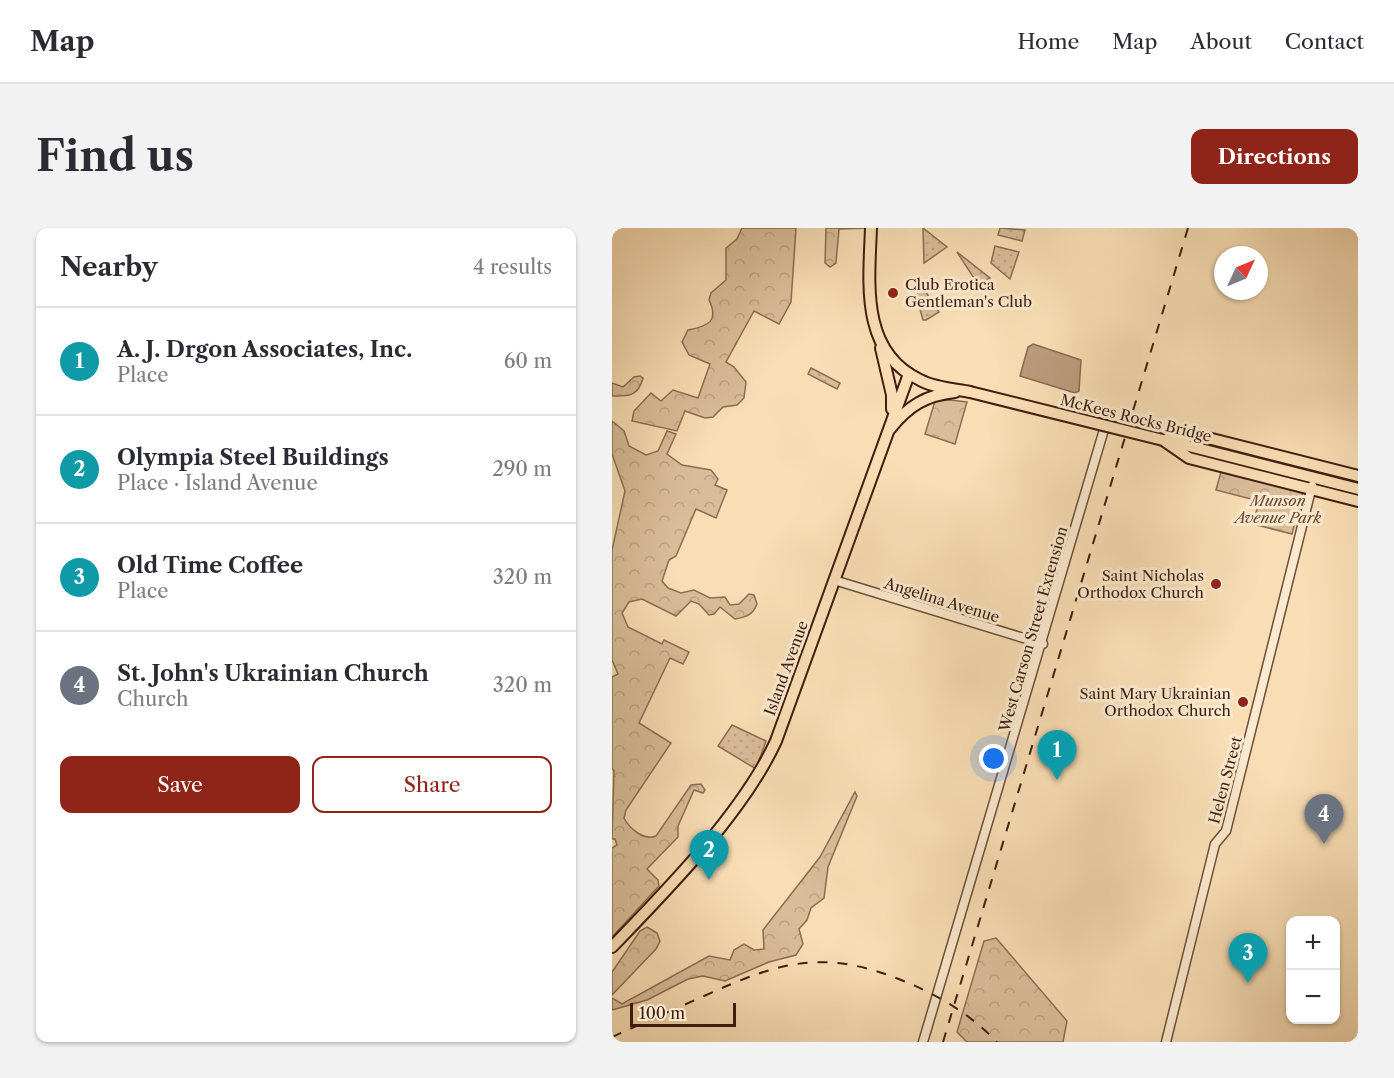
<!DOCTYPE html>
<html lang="en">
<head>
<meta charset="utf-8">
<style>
	body { margin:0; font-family:"Libre Caslon Text",serif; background:#f2f2f3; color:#2b2b33 }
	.controls { position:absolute; right:18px; bottom:18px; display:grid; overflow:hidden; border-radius:12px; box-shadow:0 2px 4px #0004 }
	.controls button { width:54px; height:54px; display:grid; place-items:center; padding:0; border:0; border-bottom:2px solid #e1e1e2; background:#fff; color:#2b2b33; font:30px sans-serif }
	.compass { position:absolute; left:602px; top:18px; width:54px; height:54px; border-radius:50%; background:#fff; box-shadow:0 2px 4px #0004; rotate:46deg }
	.scale { position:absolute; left:18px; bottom:15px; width:106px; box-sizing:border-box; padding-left:6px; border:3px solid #3f1d10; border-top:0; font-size:16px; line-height:21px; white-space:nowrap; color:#3f1d10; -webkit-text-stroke:4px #fbeacf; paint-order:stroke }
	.you { position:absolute; left:382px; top:531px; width:21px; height:21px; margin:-15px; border:4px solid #fff; border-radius:50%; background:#1a73e8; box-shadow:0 0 0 9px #1a73e833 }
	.badge { display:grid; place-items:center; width:39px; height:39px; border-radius:50%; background:#8f2418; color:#fff; font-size:20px; font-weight:700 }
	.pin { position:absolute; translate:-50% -50px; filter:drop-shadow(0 2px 3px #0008) }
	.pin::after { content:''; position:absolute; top:32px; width:21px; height:18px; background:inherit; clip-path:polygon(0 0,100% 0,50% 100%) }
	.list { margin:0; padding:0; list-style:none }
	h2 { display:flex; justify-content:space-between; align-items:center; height:78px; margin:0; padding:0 24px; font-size:26px }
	h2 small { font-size:20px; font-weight:400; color:#7c7c81 }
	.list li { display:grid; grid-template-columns:39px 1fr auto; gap:18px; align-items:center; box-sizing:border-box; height:108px; padding:0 24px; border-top:2px solid #e1e1e2 }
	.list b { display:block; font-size:22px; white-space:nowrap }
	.list p { margin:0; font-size:20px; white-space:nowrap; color:#7c7c81 }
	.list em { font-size:20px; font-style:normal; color:#7c7c81 }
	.actions { display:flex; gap:12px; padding:18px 24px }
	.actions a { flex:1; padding:14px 0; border:2px solid #8f2418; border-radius:12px; text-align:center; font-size:21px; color:#8f2418 }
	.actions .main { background:#8f2418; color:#fff }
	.map { position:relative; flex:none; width:746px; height:814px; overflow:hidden; border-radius:12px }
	header { display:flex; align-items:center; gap:36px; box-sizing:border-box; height:84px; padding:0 30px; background:#fff; border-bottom:2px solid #e1e1e2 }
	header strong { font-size:28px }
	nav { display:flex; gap:33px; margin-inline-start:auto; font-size:21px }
	.intro { display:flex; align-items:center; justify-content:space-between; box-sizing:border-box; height:144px; padding:0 36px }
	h1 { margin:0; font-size:42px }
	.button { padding:15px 27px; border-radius:12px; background:#8f2418; color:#fff; font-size:21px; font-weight:700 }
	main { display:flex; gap:36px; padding:0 36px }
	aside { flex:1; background:#fff; border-radius:12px; box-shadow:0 2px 4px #0004 }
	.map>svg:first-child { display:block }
	.grass { fill:url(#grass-dots); stroke:#8c6d54; stroke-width:1.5 }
	.forest { fill:url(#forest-crowns); stroke:#8c6d54; stroke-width:1.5 }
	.water { fill:#ba9c7d; stroke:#896951; stroke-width:1.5 }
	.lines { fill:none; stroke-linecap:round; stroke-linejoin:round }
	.minor-casing { stroke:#6e4d39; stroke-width:11 }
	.major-casing { stroke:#3f1d10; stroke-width:14 }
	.minor { stroke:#fbeacf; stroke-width:8 }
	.major { stroke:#f9deb5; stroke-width:10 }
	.rail { stroke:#3f1d10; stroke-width:2; stroke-dasharray:10 10; stroke-linecap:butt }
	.major-bridge-casing { stroke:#3f1d10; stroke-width:14; stroke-linecap:butt }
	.major-bridge { stroke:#f9deb5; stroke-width:10 }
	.poi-dot { fill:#8f2418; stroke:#fbeacf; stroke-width:2 }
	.labels { text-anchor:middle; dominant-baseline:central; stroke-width:6; stroke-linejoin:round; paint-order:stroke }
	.poi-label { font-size:15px; fill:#3f1d10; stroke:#fbeacf; text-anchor:end }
	.street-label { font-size:15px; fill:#3f1d10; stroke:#fbeacf }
	.park-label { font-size:15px; font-style:italic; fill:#664532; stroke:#fbeacf }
</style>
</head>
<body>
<header>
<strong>Map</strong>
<nav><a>Home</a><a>Map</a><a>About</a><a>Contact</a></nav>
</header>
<div class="intro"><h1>Find us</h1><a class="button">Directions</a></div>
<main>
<aside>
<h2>Nearby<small>4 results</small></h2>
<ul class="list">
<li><span class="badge" style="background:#0f9aa8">1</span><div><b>A. J. Drgon Associates, Inc.</b><p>Place</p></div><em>60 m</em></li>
<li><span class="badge" style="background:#0f9aa8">2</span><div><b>Olympia Steel Buildings</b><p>Place · Island Avenue</p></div><em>290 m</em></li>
<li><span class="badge" style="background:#0f9aa8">3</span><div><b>Old Time Coffee</b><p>Place</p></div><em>320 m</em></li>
<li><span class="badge" style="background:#6b7280">4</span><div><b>St. John's Ukrainian Church</b><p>Church</p></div><em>320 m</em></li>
</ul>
<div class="actions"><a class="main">Save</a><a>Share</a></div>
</aside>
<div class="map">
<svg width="746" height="814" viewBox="0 0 746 814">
	<defs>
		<pattern id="grass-dots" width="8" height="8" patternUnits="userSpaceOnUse" patternTransform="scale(1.5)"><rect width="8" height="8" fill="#d9bd99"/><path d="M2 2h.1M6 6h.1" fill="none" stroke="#bba283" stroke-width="1.8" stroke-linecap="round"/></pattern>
		<pattern id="forest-crowns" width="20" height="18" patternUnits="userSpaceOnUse" patternTransform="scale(1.5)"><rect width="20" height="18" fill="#d9bd99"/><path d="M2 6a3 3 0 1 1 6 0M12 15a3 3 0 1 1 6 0" fill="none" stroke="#bba283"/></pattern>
	</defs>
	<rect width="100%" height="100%" fill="#f9deb5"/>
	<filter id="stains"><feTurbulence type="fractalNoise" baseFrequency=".00333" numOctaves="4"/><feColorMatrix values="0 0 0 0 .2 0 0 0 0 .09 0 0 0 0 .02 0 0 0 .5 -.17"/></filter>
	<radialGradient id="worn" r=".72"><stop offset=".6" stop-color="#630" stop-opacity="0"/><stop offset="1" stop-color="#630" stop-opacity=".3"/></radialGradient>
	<g class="grass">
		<path d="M 311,0 L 335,19 L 312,35 Z"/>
		<path d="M 388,0 L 413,2 L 410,13 L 386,7 Z"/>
		<path d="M 383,18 L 407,24 L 398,51 L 379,35 Z"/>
		<path d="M 345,24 L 378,50 L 367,58 Z"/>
		<path d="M 306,52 L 327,84 L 314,92 L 311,92 L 305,71 Z"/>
		<path d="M 199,140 L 228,155 L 225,161 L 196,146 Z"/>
		<path d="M 120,497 L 154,513 L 144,541 L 106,518 Z"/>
	</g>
	<g class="forest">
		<path d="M 130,0 L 184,0 L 179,74 L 167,96 L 142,83 L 114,134 L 122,139 L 134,154 L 132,170 L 125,177 L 111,179 L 101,189 L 93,190 L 73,183 L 65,203 L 20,193 L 22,183 L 39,165 L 49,173 L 61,162 L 86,170 L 98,136 L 77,127 L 70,114 L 76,102 C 97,98 107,93 97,72 L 99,65 L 114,52 L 114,20 L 125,11 Z"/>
		<path d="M 214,0 L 258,0 L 227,1 L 224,35 L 218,39 L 213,35 Z"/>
		<path d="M 28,148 L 31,150 C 26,170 14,168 0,168 L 0,155 L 11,159 L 22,149 Z"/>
		<path d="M 338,172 L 355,174 L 343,216 L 313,206 L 323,173 Z"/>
		<path d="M 0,193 L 12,203 L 17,218 L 34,227 L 46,223 L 55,203 L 64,206 L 55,226 L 70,237 L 99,242 L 106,251 L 103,257 L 115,262 L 104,290 L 84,281 L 64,328 L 57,332 L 50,353 L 56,360 L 69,365 L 82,362 L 98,370 L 113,369 L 118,377 L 127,376 L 137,366 L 142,367 L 145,376 C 141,387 134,389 123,391 L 108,379 L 102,386 L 97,387 L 87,376 L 79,373 L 64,388 L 30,371 L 17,374 L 10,385 L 16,399 L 50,416 L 52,412 L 77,424 L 71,436 L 58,430 L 27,495 L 59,515 L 14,582 L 12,590 C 18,601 32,613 44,608 L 79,557 L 89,556 L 93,562 L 91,565 L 82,562 L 66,598 L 66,609 L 35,641 L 46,652 L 47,658 L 0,709 L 0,620 L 5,617 L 3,611 L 0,611 L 2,543 L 0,540 L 0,449 L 6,446 L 0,432 L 0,322 L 13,263 L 0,226 Z"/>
		<path d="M 609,244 L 691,264 L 680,306 L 641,296 L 647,273 L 604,262 Z"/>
		<path d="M 243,564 L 245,568 L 216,639 L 212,670 L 199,680 L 195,692 L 187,701 L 191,716 L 184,727 L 157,734 L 113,753 L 91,748 L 76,751 L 35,772 L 0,782 L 0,770 L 10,776 L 97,728 L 118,732 L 122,722 L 132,716 L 142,722 L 152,721 L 151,702 L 208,629 Z"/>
		<path d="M 35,699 L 45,705 L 48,713 L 44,721 L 0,767 L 0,744 L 28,703 Z"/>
		<path d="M 384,710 L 455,793 L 451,814 L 355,814 L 345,804 L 372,713 Z"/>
	</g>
	<path class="water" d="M 421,116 L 469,132 L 467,163 L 463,165 L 408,148 L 416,119 Z"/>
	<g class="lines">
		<g class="minor-casing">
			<g id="minor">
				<path d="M 222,352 L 431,416"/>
				<path d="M 311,814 L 496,188"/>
				<path d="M 554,814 L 603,616 L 614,603 L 700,258"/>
			</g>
		</g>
		<g class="major-casing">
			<g id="major">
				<path d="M 259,0 C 257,55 248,124 308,152 C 323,160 342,161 358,164"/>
				<path d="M 269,120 L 280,167 L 280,181"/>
				<path d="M 278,201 C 296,178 314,167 343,164"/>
				<path d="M 555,211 L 584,207 L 746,248"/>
				<path d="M 551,212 L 577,230 L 746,273"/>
				<path d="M 557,213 L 746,261"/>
				<path d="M 0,719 C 55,662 131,585 164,513 L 297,146"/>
			</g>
		</g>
		<use href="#minor" class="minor"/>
		<use href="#major" class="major"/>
		<g class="rail">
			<path d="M 0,809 C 31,795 61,782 92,768 C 169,733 213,720 294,754 C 328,768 359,787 385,814"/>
			<path d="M 331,814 L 576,0"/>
		</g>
		<g class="major-bridge-casing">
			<path id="major-bridge" d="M 358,164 L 551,212"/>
		</g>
		<use href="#major-bridge" class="major-bridge"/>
	</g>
	<g class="poi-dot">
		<circle cx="281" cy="65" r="6"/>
		<circle cx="604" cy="356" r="6"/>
		<circle cx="631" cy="474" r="6"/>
	</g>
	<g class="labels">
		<g class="poi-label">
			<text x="293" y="56" text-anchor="start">Club Erotica<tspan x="293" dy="17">Gentleman's Club</tspan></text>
			<text x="592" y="347">Saint Nicholas<tspan x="592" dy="17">Orthodox Church</tspan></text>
			<text x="619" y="465">Saint Mary Ukrainian<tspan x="619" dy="17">Orthodox Church</tspan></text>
		</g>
		<g class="street-label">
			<text transform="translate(524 190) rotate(14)">McKees Rocks Bridge</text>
			<text transform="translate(330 372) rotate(17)">Angelina Avenue</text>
			<text transform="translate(421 401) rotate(-74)">West Carson Street Extension</text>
			<text transform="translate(174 440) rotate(-70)">Island Avenue</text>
			<text transform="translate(613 552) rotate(-75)">Helen Street</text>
		</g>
		<g class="park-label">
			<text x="666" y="272">Munson<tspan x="666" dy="17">Avenue Park</tspan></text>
		</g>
	</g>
	<rect width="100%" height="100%" filter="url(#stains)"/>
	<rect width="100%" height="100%" fill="url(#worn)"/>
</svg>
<div class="controls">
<button>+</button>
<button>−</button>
</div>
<svg class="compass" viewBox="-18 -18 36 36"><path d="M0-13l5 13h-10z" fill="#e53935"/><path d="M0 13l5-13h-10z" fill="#7c7c81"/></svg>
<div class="scale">100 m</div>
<div class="you"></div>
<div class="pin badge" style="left:445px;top:552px;background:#0f9aa8">1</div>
<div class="pin badge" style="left:97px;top:652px;background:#0f9aa8">2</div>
<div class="pin badge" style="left:636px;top:755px;background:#0f9aa8">3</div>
<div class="pin badge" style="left:712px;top:616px;background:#6b7280">4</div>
</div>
</main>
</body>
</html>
